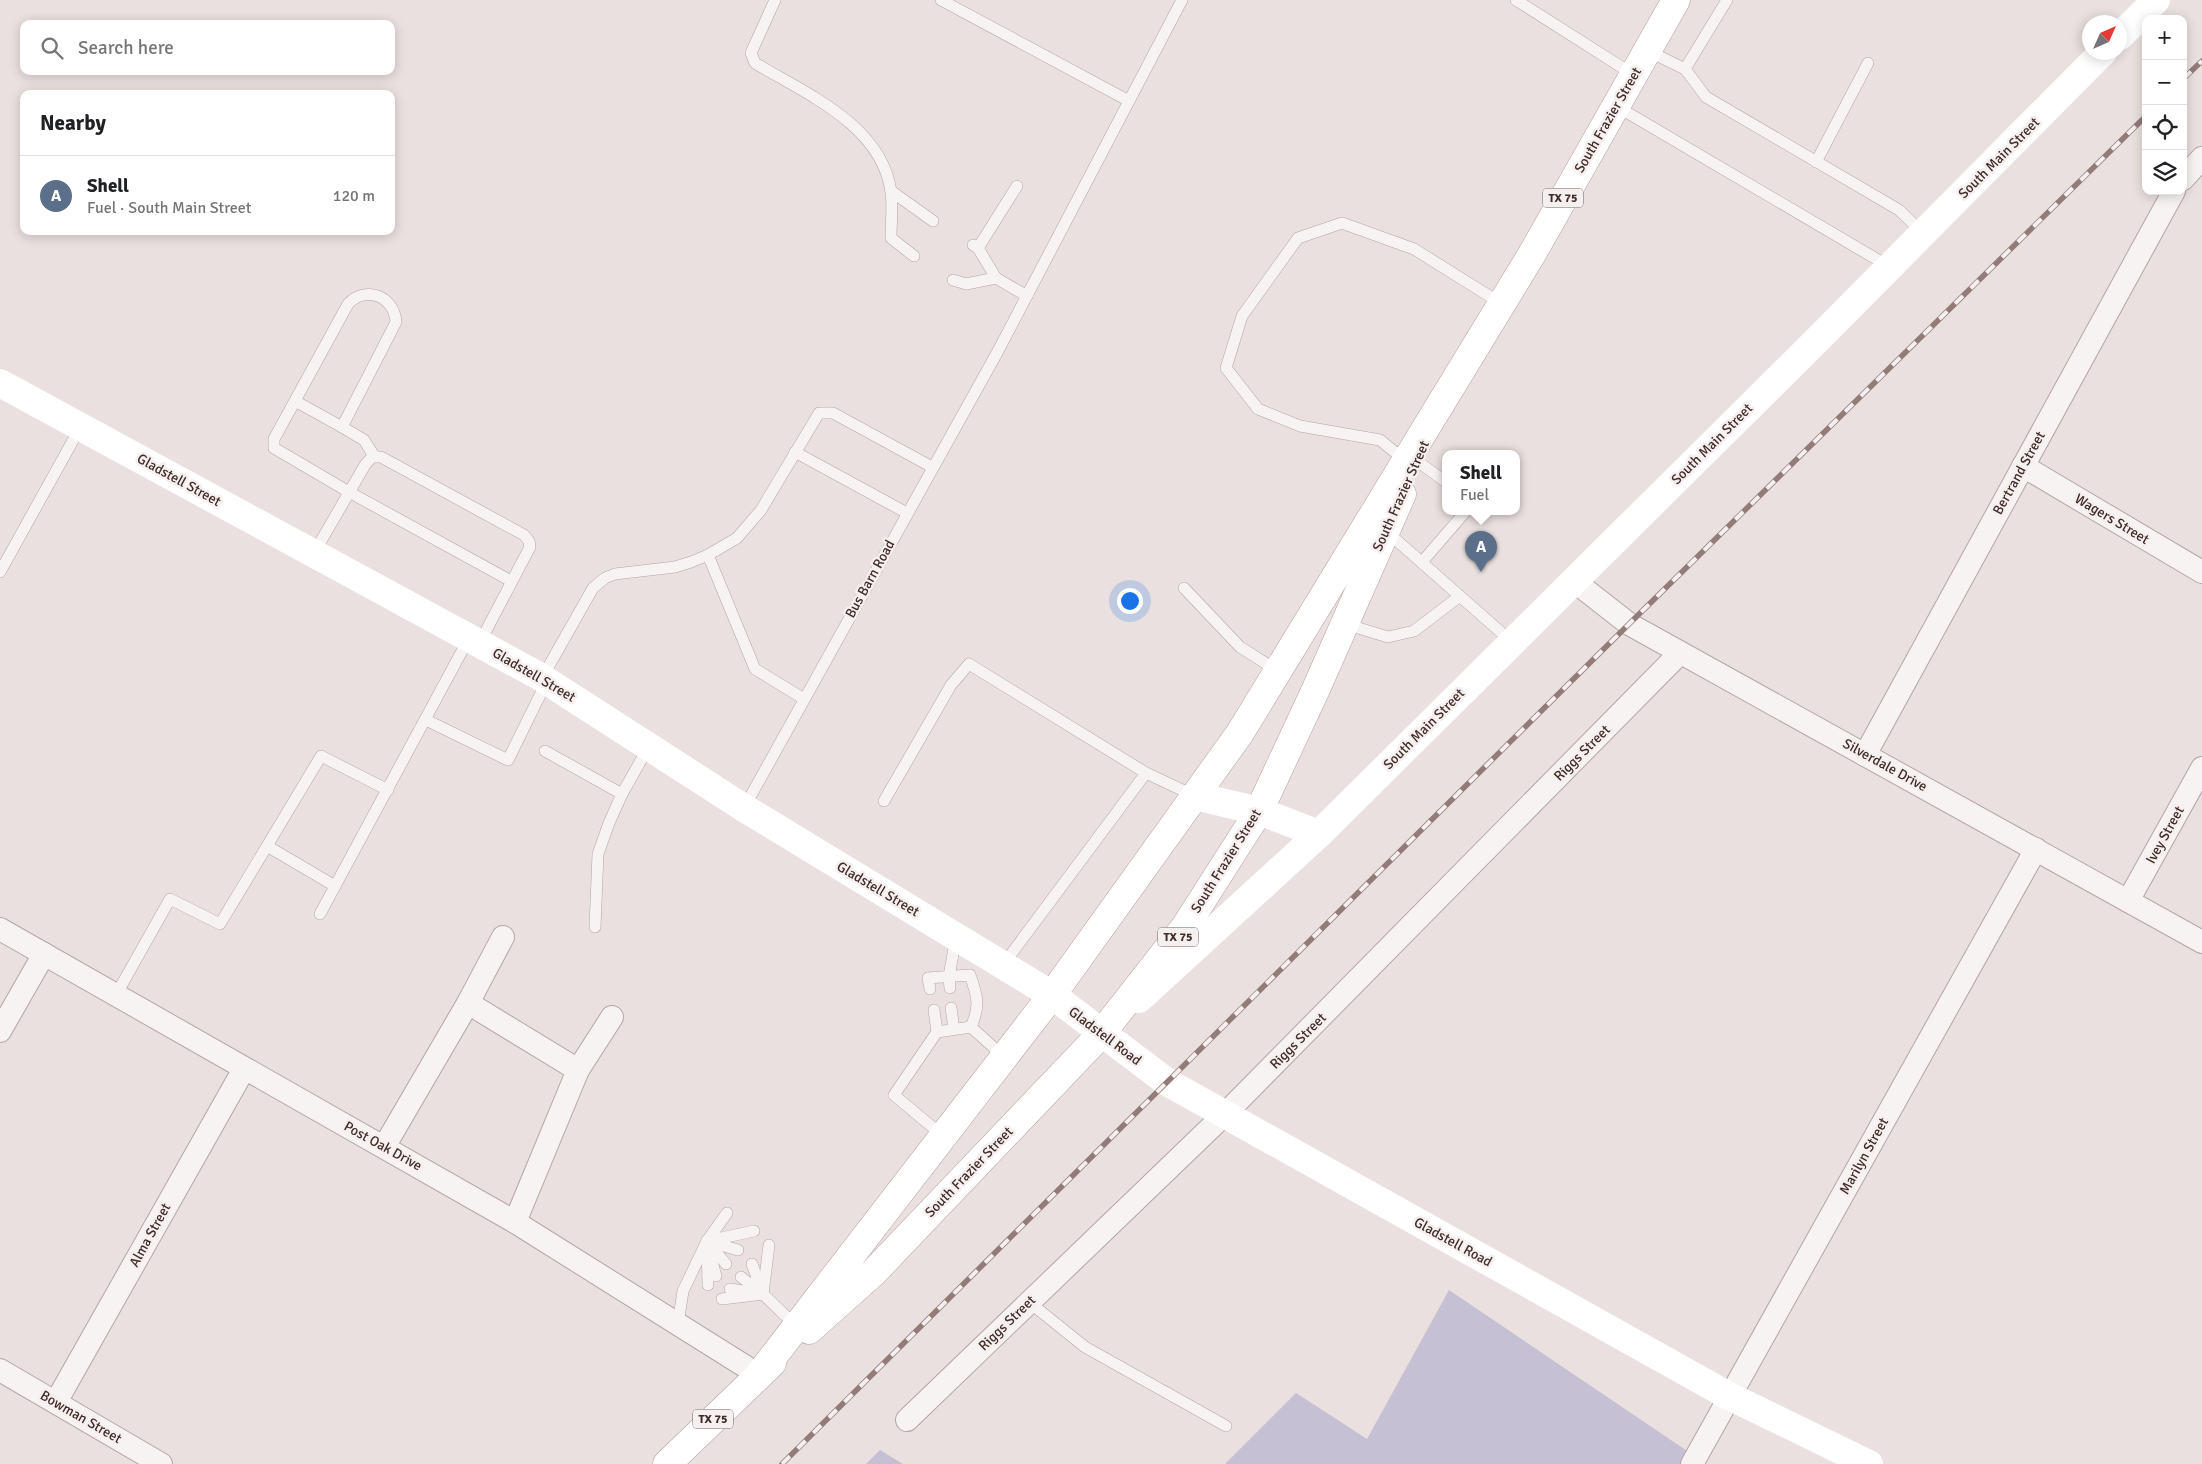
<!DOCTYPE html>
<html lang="en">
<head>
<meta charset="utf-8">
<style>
	body { margin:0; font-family:Signika,sans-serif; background:#f6f6f6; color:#202124 }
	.controls { position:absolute; right:15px; top:15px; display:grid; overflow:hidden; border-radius:10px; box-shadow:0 2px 12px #0003 }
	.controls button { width:45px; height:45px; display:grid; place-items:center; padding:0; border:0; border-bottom:1px solid #e0e0e0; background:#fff; color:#202124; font:25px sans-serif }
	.compass { position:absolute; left:2082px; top:15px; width:45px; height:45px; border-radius:50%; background:#fff; box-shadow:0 2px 12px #0003; rotate:45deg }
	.you { position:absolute; left:1129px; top:600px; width:18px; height:18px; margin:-12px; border:4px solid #fff; border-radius:50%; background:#1a73e8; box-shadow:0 0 0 8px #1a73e833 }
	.badge { display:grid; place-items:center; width:32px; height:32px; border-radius:50%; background:#2f7047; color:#fff; font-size:16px; font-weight:700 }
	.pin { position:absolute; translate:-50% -41px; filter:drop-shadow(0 1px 2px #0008) }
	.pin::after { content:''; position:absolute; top:26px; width:18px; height:15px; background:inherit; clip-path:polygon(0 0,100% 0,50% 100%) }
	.popup { position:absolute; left:1442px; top:450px; width:78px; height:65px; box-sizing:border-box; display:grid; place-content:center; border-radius:10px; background:#fff; filter:drop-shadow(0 1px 4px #0005); font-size:16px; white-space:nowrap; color:#757577 }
	.popup b { font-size:19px; color:#202124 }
	.popup::after { content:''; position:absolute; left:50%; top:100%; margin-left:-10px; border:10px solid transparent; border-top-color:#fff }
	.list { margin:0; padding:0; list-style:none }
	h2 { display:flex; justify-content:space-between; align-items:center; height:65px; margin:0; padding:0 20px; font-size:21px }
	h2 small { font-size:16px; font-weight:400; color:#757577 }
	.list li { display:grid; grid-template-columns:32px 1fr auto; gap:15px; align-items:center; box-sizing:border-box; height:80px; padding:0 20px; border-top:1px solid #e0e0e0 }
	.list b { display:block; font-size:19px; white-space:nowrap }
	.list p { margin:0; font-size:16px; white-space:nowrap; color:#757577 }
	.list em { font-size:16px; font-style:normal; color:#757577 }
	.icon { flex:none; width:28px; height:28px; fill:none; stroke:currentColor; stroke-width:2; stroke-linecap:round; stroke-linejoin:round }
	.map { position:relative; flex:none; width:2202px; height:1464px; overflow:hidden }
	.search { position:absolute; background:#fff; box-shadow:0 2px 12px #0003; left:20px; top:20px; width:375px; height:55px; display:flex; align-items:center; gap:12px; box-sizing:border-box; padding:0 18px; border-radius:10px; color:#757577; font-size:19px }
	.panel { position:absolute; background:#fff; box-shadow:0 2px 12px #0003; left:20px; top:90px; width:375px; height:145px; border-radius:10px }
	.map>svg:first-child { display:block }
	.green { fill:#c5c0d3 }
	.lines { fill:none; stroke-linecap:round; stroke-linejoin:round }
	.lane-casing { stroke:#b3a6a4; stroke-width:12 }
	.street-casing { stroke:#b3a6a4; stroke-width:24 }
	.primary-casing { stroke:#b5a09e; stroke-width:29 }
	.lane { stroke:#f7f3f2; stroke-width:11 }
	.street { stroke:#f7f3f2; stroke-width:22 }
	.secondary { stroke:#fff; stroke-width:28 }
	.primary { stroke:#fff; stroke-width:28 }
	.rail-casing { stroke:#937b79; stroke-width:5.5 }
	.rail { stroke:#f6efef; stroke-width:4; stroke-dasharray:11; stroke-linecap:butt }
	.labels { text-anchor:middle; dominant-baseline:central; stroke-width:5; stroke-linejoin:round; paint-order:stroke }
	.shield { fill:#f6efef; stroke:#776664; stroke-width:1 }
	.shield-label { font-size:12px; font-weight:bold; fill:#402b28 }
	.street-label { font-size:14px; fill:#402b28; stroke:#f6efef }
</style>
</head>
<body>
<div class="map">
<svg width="2202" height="1464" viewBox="0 0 2202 1464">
	<rect width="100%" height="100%" fill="#e9e0df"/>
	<g class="green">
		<path d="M 1449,1290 L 1696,1457 L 1693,1464 L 1225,1464 L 1296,1393 L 1367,1439 Z"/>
		<path d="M 880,1450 L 903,1464 L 866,1464 Z"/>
	</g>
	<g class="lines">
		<g class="lane-casing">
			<g id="lane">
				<path d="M 775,0 L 751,53 L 755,63 C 806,94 882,125 891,192 C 893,206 891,223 891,238 L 914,256"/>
				<path d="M 941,0 L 1129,101"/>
				<path d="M 1516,0 L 1634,75"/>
				<path d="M 1648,51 L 1685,69 L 1706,97 L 1899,210 L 1923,233"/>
				<path d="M 1685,69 L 1727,0"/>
				<path d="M 1616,106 L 1890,267"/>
				<path d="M 1816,162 L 1868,63"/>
				<path d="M 891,191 L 933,221"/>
				<path d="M 973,245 L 978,248 L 996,278"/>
				<path d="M 978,248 L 1017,186"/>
				<path d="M 953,280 L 966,284 L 996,278 L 1027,296"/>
				<path d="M 295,401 L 342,427"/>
				<path d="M 795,452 L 907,513"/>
				<path d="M 374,456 L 364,440 L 342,427 L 396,322 C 394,296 366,285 348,304 L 274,439 L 274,448 L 349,492 L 511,581"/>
				<path d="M 1417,461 L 1446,482"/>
				<path d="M 1407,462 L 1380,440 L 1300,426 L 1258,409 L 1226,368 L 1242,316 L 1298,238 L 1342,223 L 1414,249 L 1502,304"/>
				<path d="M 1386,531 L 1512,642"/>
				<path d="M 314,553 L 365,465 L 372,457 L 381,457 L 524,535 L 529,541 L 530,547 L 479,644"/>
				<path d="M 708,555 L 755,669 L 804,699"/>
				<path d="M 1422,562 L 1466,511"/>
				<path d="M 0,572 L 81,426"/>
				<path d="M 1184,588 L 1240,647 L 1278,671"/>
				<path d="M 1345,624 L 1388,637 L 1414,631 L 1460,596"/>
				<path d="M 542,678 L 593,588 L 605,578 L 615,574 L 675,567 L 691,562 L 708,555 L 737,538 L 761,510 L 819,413 L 833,413 L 932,467"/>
				<path d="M 426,720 L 508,760 L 547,681"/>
				<path d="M 545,751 L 622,794 L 649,746"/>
				<path d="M 884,801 L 951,685 L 969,664 L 1146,773"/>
				<path d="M 744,808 L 998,351 L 1182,0"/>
				<path d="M 267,846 L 321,756 L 388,790"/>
				<path d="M 320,914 L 469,638"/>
				<path d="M 595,927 L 598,854 L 609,823 L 622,794"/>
				<path d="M 1003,965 L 1146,773 L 1195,796"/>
				<path d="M 950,988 L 949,977 L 956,937"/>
				<path d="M 930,989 L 928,978 L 970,975 C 978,997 980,1006 971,1027"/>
				<path d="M 116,995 L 170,899 L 220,924 L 267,846 L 335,886"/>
				<path d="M 951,1008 L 954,1029"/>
				<path d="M 934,1010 L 937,1032"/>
				<path d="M 943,1136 L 894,1095 L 937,1032 L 971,1027 L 1004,1057"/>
				<path d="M 711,1258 L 716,1276"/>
				<path d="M 726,1264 L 707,1241 L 738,1250"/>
				<path d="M 741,1277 L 763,1294 L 752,1264"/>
				<path d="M 708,1285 L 707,1241 L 754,1231"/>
				<path d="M 730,1289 L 749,1292"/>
				<path d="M 763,1294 L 796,1326"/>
				<path d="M 722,1299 L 763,1294 L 769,1245"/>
				<path d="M 1029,1302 L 1085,1347 L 1226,1426"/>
				<path d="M 678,1324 L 683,1291 L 707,1241 L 727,1213"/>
			</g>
		</g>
		<g class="street-casing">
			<g id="street">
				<path d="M 2183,179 L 2202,158"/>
				<path d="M 2023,466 L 2202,572"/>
				<path d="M 1574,581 L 1629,624 L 2202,942"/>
				<path d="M 1865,755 L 2174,191"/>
				<path d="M 2128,901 L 2202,768"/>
				<path d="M 0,929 L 515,1222 L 759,1375"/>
				<path d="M 468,1003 L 578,1070"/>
				<path d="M 0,1031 L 44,954"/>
				<path d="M 384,1147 L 468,1003 L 503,937"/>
				<path d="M 515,1222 L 578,1070 L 612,1017"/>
				<path d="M 0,1370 L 161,1464"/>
				<path d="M 56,1402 L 244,1069"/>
				<path d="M 907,1420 L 1225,1114 L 1680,653"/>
				<path d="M 1692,1464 L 2036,849"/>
			</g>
		</g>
		<g class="primary-casing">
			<g id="primary">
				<path d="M 809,1330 L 874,1272 L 1101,1034 L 1185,927 L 1259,811 L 1316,689 L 1402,494"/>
				<path d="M 759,1375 L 1052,995 L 1240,733 L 1532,254 L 1676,0"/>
				<path d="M 667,1464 L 772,1363"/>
			</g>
		</g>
		<use href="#lane" class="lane"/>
		<use href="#street" class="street"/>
		<g class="secondary">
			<path d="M 2120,36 L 2156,0"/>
			<path d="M 0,383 L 539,676 L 744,808 L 1052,995 L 1167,1082 L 1729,1396 L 1869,1464"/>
			<path d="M 1195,796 L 1259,811 L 1319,834 L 1816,341 L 2103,52"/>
			<path d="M 1139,999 L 1319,834"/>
		</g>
		<use href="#primary" class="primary"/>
		<g class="rail-casing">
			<g id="rail">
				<path d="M 2183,79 L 2202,61"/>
				<path d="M 782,1464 L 1629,624 L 2146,116"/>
			</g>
		</g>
		<use href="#rail" class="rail"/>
	</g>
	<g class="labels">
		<g class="shield">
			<rect x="1543" y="188.5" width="40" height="19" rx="4"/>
			<rect x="1158" y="927.5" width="40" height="19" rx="4"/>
			<rect x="693" y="1409.5" width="40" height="19" rx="4"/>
		</g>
		<g class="shield-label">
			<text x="1563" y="198">TX 75</text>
			<text x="1178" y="937">TX 75</text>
			<text x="713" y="1419">TX 75</text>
		</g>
		<g class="street-label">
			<text transform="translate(1608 120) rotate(-60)">South Frazier Street</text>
			<text transform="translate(1999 158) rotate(-45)">South Main Street</text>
			<text transform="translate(1712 444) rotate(-45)">South Main Street</text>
			<text transform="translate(2019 473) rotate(-61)">Bertrand Street</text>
			<text transform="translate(179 480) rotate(29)">Gladstell Street</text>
			<text transform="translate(1401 496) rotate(-66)">South Frazier Street</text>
			<text transform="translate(2112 519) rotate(31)">Wagers Street</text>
			<text transform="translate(870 579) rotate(-61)">Bus Barn Road</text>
			<text transform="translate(534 675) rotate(30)">Gladstell Street</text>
			<text transform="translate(1424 729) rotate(-45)">South Main Street</text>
			<text transform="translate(1582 753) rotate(-45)">Riggs Street</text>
			<text transform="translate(1885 765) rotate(29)">Silverdale Drive</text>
			<text transform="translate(2165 835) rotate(-61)">Ivey Street</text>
			<text transform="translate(1226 861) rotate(-58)">South Frazier Street</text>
			<text transform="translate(878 889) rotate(31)">Gladstell Street</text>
			<text transform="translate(1105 1036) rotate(37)">Gladstell Road</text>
			<text transform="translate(1298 1041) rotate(-45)">Riggs Street</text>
			<text transform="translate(383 1146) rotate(29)">Post Oak Drive</text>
			<text transform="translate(1864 1156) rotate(-61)">Marilyn Street</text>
			<text transform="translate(969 1172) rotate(-46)">South Frazier Street</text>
			<text transform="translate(150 1235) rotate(-61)">Alma Street</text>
			<text transform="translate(1453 1242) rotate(29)">Gladstell Road</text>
			<text transform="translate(1007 1323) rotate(-44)">Riggs Street</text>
			<text transform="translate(81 1417) rotate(30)">Bowman Street</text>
		</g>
	</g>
</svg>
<div class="controls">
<button>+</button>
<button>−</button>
<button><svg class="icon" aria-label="locate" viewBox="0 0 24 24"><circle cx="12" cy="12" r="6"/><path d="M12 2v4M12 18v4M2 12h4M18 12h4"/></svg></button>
<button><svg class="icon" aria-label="layers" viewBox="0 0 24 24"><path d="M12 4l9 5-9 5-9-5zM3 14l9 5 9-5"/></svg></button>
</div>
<svg class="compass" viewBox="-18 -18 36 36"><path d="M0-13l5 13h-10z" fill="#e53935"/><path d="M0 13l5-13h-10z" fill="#757577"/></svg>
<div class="you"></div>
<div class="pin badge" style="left:1481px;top:572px;background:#5c6f8a">A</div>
<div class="popup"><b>Shell</b>Fuel</div>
<div class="search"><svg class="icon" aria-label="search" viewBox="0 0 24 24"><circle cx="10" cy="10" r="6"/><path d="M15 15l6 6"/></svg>Search here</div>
<section class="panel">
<h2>Nearby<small></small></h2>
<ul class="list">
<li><span class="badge" style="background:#5c6f8a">A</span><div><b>Shell</b><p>Fuel · South Main Street</p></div><em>120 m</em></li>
</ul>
</section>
</div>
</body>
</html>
